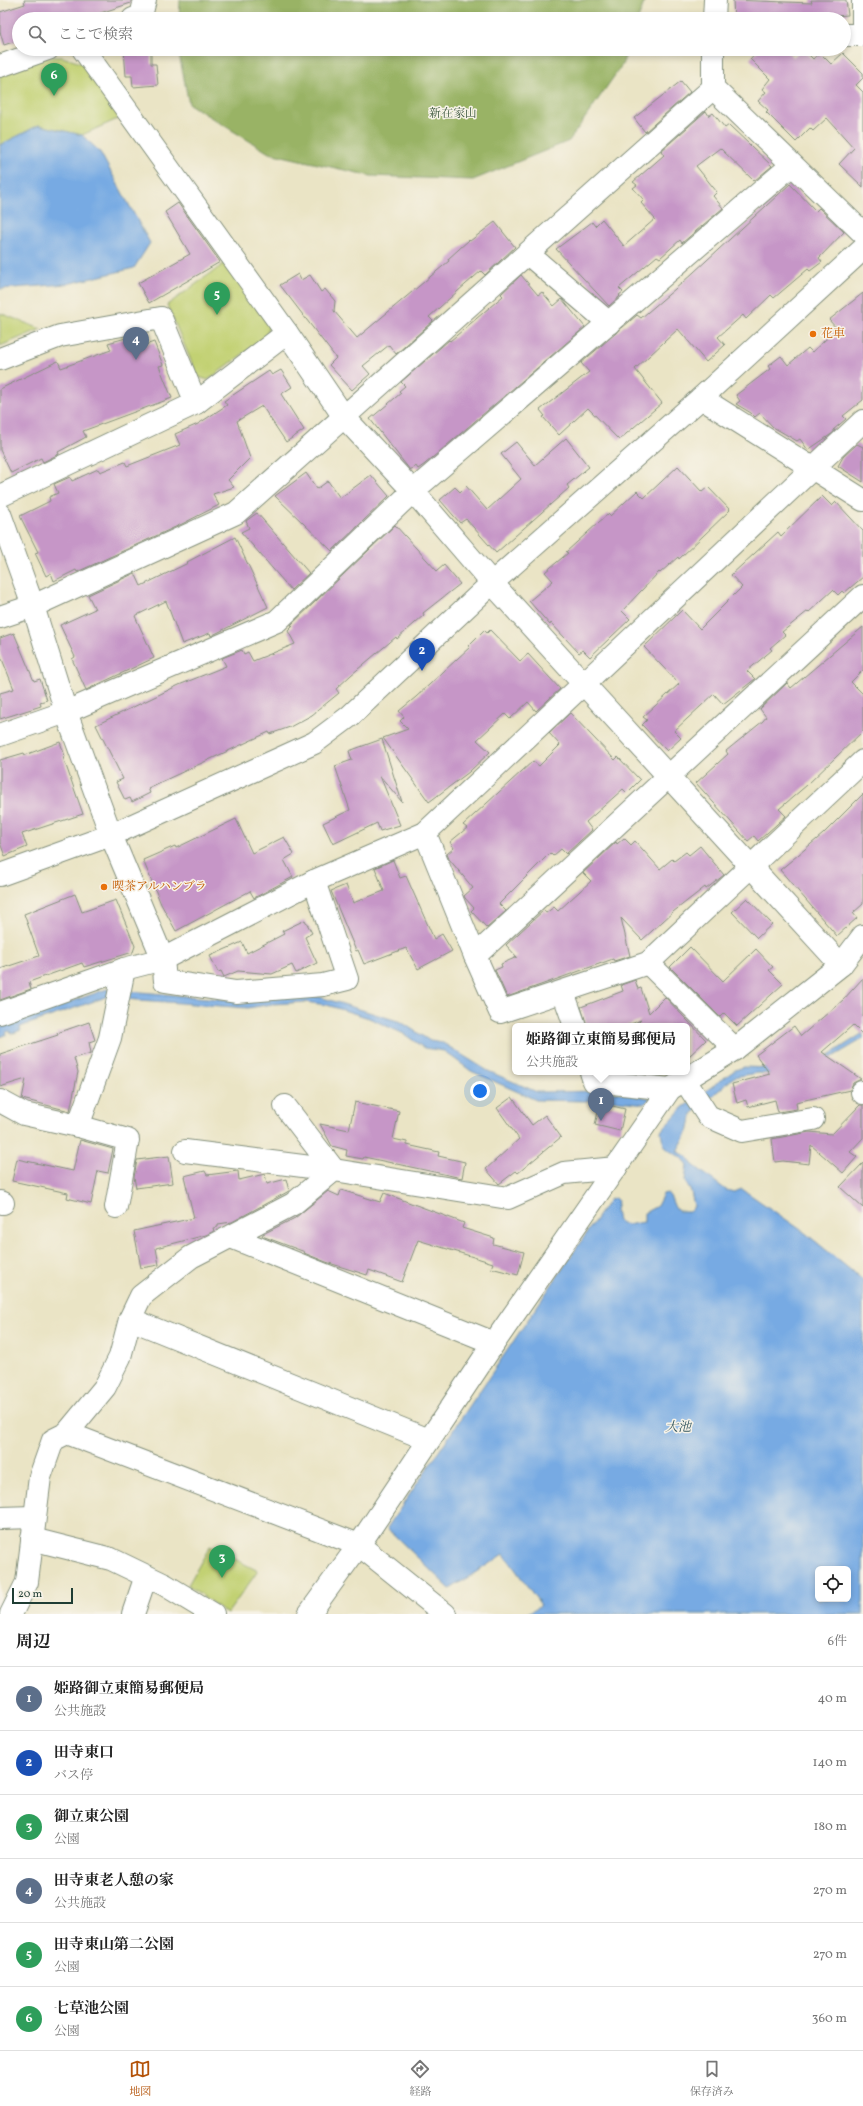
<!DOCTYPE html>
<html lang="ja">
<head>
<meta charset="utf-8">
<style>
	body { margin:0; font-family:Vollkorn,"Noto Serif JP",serif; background:#f6f6f6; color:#222 }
	.controls { position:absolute; right:12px; bottom:12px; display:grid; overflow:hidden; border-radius:6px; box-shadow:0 2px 6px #0003 }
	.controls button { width:36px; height:36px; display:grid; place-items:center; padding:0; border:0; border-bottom:1px solid #e0e0e0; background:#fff; color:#222; font:20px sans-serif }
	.scale { position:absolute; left:12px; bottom:10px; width:61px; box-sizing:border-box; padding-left:4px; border:2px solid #1f3d34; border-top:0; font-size:11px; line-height:14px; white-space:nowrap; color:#1f3d34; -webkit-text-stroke:3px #f7f3e8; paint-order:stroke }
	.you { position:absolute; left:480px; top:1091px; width:14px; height:14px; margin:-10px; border:3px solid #fff; border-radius:50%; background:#1a73e8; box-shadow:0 0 0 6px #1a73e833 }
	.badge { display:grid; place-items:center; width:26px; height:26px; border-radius:50%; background:#b45309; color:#fff; font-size:13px; font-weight:700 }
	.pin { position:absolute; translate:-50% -33px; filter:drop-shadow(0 1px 2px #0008) }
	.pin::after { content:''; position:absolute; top:21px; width:14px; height:12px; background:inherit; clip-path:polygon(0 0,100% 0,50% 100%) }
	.popup { position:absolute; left:512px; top:1023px; width:178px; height:52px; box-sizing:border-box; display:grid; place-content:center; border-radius:6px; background:#fff; filter:drop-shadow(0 1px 3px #0005); font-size:13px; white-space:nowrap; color:#767676 }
	.popup b { font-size:15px; color:#222 }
	.popup::after { content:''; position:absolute; left:50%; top:100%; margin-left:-8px; border:8px solid transparent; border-top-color:#fff }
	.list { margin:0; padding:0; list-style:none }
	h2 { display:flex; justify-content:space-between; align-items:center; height:52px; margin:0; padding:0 16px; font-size:17px }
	h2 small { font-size:13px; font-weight:400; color:#767676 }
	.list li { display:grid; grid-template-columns:26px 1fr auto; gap:12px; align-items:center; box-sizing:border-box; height:64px; padding:0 16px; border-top:1px solid #e0e0e0 }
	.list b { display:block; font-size:15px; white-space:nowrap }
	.list p { margin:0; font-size:13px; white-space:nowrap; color:#767676 }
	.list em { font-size:13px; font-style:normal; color:#767676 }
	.icon { flex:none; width:22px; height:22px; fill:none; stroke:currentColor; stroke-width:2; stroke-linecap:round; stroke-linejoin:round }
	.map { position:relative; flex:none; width:863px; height:1614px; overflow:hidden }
	.search { position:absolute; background:#fff; box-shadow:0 2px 6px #0003; left:12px; right:12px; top:12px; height:44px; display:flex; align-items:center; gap:10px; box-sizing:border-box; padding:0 14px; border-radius:22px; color:#767676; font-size:15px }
	.sheet { height:436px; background:#fff }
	nav { display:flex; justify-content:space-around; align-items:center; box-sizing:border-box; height:56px; border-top:1px solid #e0e0e0; background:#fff; font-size:11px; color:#767676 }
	nav a { display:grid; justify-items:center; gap:2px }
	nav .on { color:#b45309 }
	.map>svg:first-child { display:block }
	.green { fill:#c2d173; stroke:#708754 }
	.forest { fill:#99b365; stroke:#5c784c }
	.water { fill:#77aae3; stroke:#4b748c; fill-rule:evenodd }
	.building { fill:#c696c7 }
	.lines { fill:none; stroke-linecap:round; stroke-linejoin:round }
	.minor-casing { stroke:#84907c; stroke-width:24 }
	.tertiary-casing { stroke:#84907c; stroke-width:24 }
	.minor { stroke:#fff; stroke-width:22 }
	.tertiary { stroke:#fff; stroke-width:22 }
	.food-dot { fill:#e8710a; stroke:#f7f3e8; stroke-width:1.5 }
	.labels { text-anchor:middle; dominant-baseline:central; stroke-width:3; stroke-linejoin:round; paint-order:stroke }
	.park-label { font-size:12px; fill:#405b41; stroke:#f7f3e8 }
	.food-label { font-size:12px; fill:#c56008; stroke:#f7f3e8; text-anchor:start }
	.water-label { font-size:13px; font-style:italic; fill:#355860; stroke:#f7f3e8 }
</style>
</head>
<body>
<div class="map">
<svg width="863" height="1614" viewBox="0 0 863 1614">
	<rect width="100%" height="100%" fill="#f7f3e8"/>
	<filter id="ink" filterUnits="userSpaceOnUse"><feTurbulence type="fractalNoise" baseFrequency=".025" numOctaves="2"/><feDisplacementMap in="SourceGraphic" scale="8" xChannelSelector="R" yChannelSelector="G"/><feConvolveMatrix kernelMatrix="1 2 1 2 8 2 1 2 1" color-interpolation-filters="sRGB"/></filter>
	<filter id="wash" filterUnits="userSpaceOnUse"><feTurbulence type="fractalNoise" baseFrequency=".012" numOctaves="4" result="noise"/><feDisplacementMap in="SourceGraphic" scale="16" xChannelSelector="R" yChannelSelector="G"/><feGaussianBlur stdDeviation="0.9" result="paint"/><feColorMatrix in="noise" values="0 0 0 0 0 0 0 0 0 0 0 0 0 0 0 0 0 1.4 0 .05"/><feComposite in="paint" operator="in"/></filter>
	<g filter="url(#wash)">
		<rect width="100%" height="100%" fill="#eae4c5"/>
		<g class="green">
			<path d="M 46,57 L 62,57 L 87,65 L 122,117 L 82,135 L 39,125 L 0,145 L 0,75 Z"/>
			<path d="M 225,263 L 269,324 L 267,336 L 208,380 L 198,377 L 167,305 Z"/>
			<path d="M 0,313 L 41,329 L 0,346 Z"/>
			<path d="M 210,1546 L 258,1571 L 227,1614 L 188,1585 Z"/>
		</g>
		<g class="forest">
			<path d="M 180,0 L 645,0 L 638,19 L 179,19 Z"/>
			<path d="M 178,49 L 628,49 L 622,65 L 569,141 L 473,180 L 371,176 L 269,153 L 189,104 Z"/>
		</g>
		<g class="water">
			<path d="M 39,125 L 82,135 L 100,152 L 150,243 L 134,268 L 67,284 L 0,289 L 0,145 Z"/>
			<path d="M 107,989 L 231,1000 L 292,994 L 320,997 L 401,1022 L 430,1041 L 443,1043 L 488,1071 L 537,1092 L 607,1091 L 650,1098 L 645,1104 L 601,1099 L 585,1101 L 536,1100 L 471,1071 L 444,1051 L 424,1048 L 404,1034 L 369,1018 L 327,1005 L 305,1002 L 272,1004 L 248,1008 L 111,998 L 109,996 L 20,1027 L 21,1030 L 11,1034 L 10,1031 L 6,1032 L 7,1034 L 0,1037 L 0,1027 Z"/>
			<path d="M 863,1033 L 863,1039 L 824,1062 L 775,1074 L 757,1073 L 734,1077 L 692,1114 L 688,1132 L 677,1151 L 688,1157 L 692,1164 L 726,1190 L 734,1192 L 742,1189 L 804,1232 L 863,1280 L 863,1614 L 526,1614 L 541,1605 L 504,1554 L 450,1589 L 387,1528 L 609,1200 L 615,1198 L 618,1201 L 616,1210 L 618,1221 L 627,1225 L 644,1222 L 644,1213 L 657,1206 L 663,1194 L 667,1193 C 673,1197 672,1206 678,1211 L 691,1211 L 694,1206 L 691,1192 L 685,1181 L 687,1165 C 683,1156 677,1156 670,1151 C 663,1147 662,1138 661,1131 L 682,1108 L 735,1070 L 744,1067 L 770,1068 L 812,1062 L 831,1054 ZM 818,1569 L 848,1569 L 848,1599 L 818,1599 Z"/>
		</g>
		<g id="blocks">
			<g class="building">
				<path d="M 24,0 L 131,0 L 131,3 L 82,19 L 19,19 L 19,40 L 4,45 L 0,32 L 0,12 L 25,4 Z"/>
				<path d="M 733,0 L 812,3 L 811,0 L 846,0 L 848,15 L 800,19 L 734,19 Z"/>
				<path d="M 124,49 L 151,49 L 151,64 L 156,64 L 158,85 L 133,87 L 132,76 L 126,76 Z"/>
				<path d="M 759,49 L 784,49 L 793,57 L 803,49 L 813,59 L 820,53 L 831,64 L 843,53 L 863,73 L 863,78 L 856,85 L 863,92 L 863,187 L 839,164 L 854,148 L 827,118 L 813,131 L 810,128 L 796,142 L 766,112 L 768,110 L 758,101 L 766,92 L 762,89 L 770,79 L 750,59 Z"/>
				<path d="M 681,81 L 690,92 L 645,132 L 634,118 Z"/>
				<path d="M 706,111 L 709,116 L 713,113 L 725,128 L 729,125 L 772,166 L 754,181 L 720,148 L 696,166 L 717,192 L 713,196 L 723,208 L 682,243 L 680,240 L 660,258 L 657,256 L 619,288 L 623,292 L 619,295 L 620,296 L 609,306 L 556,249 L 592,222 L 595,226 L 602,219 L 624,246 L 655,219 L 641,203 L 644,200 L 633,188 L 637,185 L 633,182 L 664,155 L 661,151 Z"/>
				<path d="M 790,184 L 816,211 L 819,208 L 844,232 L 819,258 L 822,262 L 810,271 L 808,269 L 774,298 L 771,295 L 746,319 L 743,315 L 718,337 L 725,345 L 706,362 L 678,329 L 635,369 L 662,403 L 619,440 L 588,408 L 559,435 L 543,417 L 545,416 L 540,410 L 589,372 L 581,363 L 637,315 L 641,318 L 682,283 Z"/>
				<path d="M 178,203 L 220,262 L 149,303 L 138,283 L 190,254 L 165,212 Z"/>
				<path d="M 495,222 L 515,247 L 485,275 L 481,271 L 450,298 L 429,317 L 433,321 L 396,354 L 389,345 L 363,366 L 370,374 L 352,390 L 329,365 L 336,358 L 280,285 L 298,274 L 301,280 L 310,275 L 321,292 L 325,289 L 335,301 L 334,311 L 357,338 L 449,261 L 448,259 L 469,240 L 470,241 Z"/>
				<path d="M 521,275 L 538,295 L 542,292 L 554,306 L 562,299 L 585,327 L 425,464 L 418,469 L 416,466 L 410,470 L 370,419 L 401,393 L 399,391 L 405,386 L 401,382 L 449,340 L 450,341 L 503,296 L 501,294 Z"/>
				<path d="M 863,293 L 863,400 L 843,416 L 846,419 L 833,430 L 835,430 L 833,433 L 808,450 L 800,439 L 797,441 L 773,427 L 760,413 L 755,417 L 751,413 L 736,404 L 740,401 L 736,395 L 770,369 L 768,366 L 781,356 L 788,365 L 808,348 L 812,352 L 837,329 L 829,320 Z"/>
				<path d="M 133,336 L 137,348 L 154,342 L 163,365 L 159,366 L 172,398 L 83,431 L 86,437 L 58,452 L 59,454 L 43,462 L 41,458 L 11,473 L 0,450 L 0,389 L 58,361 L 61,368 L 111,350 L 108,343 Z"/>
				<path d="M 281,370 L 292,387 L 281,394 L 304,430 L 286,442 L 262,406 L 237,421 L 250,458 L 228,480 L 234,487 L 213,494 L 219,505 L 182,524 L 77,572 L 76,570 L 54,581 L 51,573 L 46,576 L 35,553 L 38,552 L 20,516 L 50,501 L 49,497 L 58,493 L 54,484 L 70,477 L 72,481 L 98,469 L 100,472 L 125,462 L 127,466 L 180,445 L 175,434 L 198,424 L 227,405 L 224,401 L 269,371 L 272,375 Z"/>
				<path d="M 566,438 L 589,467 L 567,485 L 569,488 L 496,553 L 466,519 L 460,523 L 440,500 L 455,487 L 460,492 L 466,486 L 487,510 L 521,479 L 501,454 L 516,442 L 535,465 Z"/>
				<path d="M 857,444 L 863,447 L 863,482 L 838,466 L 843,457 Z"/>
				<path d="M 678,466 L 702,492 L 708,487 L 730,510 L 679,559 L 678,557 L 660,573 L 659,572 L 622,611 L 630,619 L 590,657 L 583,650 L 579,653 L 551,623 L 550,625 L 529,601 L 553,581 L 545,572 L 568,553 L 566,552 L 608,514 L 610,516 L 637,491 L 644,498 Z"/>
				<path d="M 306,473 L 317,489 L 328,481 L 340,498 L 371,475 L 389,496 L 332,551 L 275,496 Z"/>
				<path d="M 822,496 L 832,506 L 836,502 L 863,531 L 863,577 L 844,593 L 842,591 L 838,595 L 833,590 L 809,612 L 808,611 L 782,632 L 785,635 L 770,648 L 772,650 L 747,671 L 755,679 L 723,704 L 714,694 L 674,731 L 681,738 L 667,751 L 642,725 L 647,720 L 643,717 L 679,684 L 644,647 L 682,610 L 700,629 L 742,587 L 731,575 L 778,532 L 781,536 Z"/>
				<path d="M 257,513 L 309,573 L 291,590 L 241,532 L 249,528 L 246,521 Z"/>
				<path d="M 395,525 L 437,571 L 444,565 L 460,584 L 423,613 L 424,615 L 397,639 L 396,637 L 351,675 L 336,689 L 339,693 L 312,715 L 290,727 L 270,734 L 269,732 L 148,788 L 150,793 L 132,802 L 130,798 L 125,800 L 116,782 L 123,779 L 96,725 L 179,685 L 226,666 L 222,658 L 242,650 L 244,654 L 248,652 L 253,661 L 295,644 L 288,631 L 293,626 L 291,625 Z"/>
				<path d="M 235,537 L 268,607 L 211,636 L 210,633 L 182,644 L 166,601 L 135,616 L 154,658 L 86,690 L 72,659 L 75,657 L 60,625 L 95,609 L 88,595 L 135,573 L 141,586 L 188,563 L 187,562 Z"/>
				<path d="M 863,627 L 863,670 L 851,682 L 863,694 L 863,731 L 807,785 L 779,809 L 786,816 L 758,841 L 754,836 L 748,841 L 696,783 L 728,754 L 726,751 L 763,721 L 766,717 L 760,709 L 787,683 L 791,688 Z"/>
				<path d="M 484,630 L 487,633 L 490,630 L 520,661 L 528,654 L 560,689 L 536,711 L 528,702 L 510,719 L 505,714 L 477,740 L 490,752 L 469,772 L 429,802 L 383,738 L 408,729 L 400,721 L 404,717 L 399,711 L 416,697 L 470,647 L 468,646 Z"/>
				<path d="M 14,633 L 34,681 L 40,679 L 47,700 L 40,702 L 41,706 L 0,719 L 0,693 L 14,689 L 0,654 L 0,638 Z"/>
				<path d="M 570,713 L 615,760 L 618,757 L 640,780 L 627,793 L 623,789 L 586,822 L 592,830 L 566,854 L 561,849 L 553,856 L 550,853 L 499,904 L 506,911 L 487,928 L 471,911 L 474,908 L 465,898 L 464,896 L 473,888 L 449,859 L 447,854 L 454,848 L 450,842 L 467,828 L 463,825 L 533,761 L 539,766 L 560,745 L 549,733 Z"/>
				<path d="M 382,739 L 402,802 L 380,776 L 400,825 L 380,831 L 377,823 L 333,844 L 323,823 L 350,810 L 335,766 L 352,760 L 349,751 Z"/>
				<path d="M 60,742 L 65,756 L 63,757 L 83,814 L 22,834 L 27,847 L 5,856 L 0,843 L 0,760 L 24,753 L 25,755 Z"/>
				<path d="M 863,794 L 863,904 L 853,913 L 857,918 L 837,936 L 780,870 L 823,834 Z"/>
				<path d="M 236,819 L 252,853 L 284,837 L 294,854 L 284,860 L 293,877 L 254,898 L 250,891 L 176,931 L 161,904 L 143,860 L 175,846 L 176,848 Z"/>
				<path d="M 624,838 L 631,845 L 635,841 L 660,869 L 672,859 L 674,861 L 686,852 L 689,855 L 700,846 L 724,875 L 706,889 L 705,887 L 673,912 L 642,940 L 621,918 L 630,956 L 614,961 L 613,959 L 507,997 L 495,970 L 502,967 L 501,964 L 517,957 L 506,945 L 544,910 L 546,913 L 554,907 L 558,911 L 591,881 L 583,873 L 616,842 L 617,844 Z"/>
				<path d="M 393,860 L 400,878 L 406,876 L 434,939 L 442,934 L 452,951 L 418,969 L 406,948 L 364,964 L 358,950 L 356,951 L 331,891 L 346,885 L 353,903 L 384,891 L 375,868 Z"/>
				<path d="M 75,894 L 82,912 L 116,900 L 135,946 L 133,952 L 84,967 L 82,963 L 29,982 L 31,989 L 0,1000 L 0,969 L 39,956 L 24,914 Z"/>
				<path d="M 747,898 L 772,924 L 757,938 L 732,912 Z"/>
				<path d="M 305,920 L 312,933 L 305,937 L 317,963 L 296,973 L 292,965 L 272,974 L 238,971 L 224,977 L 221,971 L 218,972 L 210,956 L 242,942 L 247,953 L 284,934 L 282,931 Z"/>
				<path d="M 690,947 L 723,981 L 756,949 L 773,967 L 769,970 L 783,984 L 737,1026 L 724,1013 L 720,1017 L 670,967 Z"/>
				<path d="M 863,978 L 863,1035 L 853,1025 L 822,1052 L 861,1079 L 853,1083 L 850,1090 L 796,1102 L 797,1109 L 778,1112 L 775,1100 L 748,1107 L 746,1100 L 737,1103 L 732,1084 L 770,1074 L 756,1055 L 794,1026 L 801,1036 L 843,1000 Z"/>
				<path d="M 635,980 L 638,989 L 641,988 L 649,1013 L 665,997 L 706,1040 L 687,1058 L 687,1026 L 635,1026 L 641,1020 L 626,1026 L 587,1026 L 581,1007 L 623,991 L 621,985 Z"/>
				<path d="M 89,1022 L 95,1040 L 89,1042 L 91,1053 L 74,1058 L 78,1072 L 70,1111 L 22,1099 L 26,1079 L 0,1087 L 0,1054 L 58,1035 L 57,1033 Z"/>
				<path d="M 512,1097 L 532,1125 L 545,1115 L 561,1137 L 518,1173 L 516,1171 L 499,1184 L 486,1169 L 519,1139 L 497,1108 Z"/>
				<path d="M 355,1102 L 399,1111 L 393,1139 L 407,1142 L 407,1145 L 439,1152 L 438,1156 L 465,1162 L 462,1178 L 364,1157 L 363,1159 L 346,1156 L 347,1150 L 332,1146 L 320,1124 L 349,1130 Z"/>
				<path d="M 600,1103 L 625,1109 L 620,1131 L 595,1125 Z"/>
				<path d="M 860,1105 L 863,1105 L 863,1138 L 850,1152 L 857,1157 L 843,1173 L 811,1145 L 809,1164 L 783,1161 L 775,1162 L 772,1139 L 809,1132 L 832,1134 Z"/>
				<path d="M 80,1140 L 113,1149 L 108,1173 L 98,1171 L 91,1204 L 67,1198 L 68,1193 L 12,1181 L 17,1159 L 73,1171 Z"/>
				<path d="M 169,1156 L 173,1183 L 136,1188 L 134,1177 L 137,1160 Z"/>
				<path d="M 863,1163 L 863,1208 L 840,1187 Z"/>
				<path d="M 205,1171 L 207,1175 L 238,1171 L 239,1180 L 265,1174 L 267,1184 L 286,1179 L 289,1191 L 232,1222 L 218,1224 L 218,1227 L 213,1228 L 214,1231 L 206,1235 L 156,1248 L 159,1265 L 141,1268 L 134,1231 L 194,1218 L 184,1176 Z"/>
				<path d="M 341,1190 L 380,1202 L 384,1193 L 464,1223 L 462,1228 L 494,1238 L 493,1244 L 524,1252 L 518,1275 L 491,1268 L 493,1263 L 418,1240 L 402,1282 L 369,1270 L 367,1275 L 326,1262 L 304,1253 L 305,1252 L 262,1236 L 263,1234 L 295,1218 L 328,1191 L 339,1196 Z"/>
			</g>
		</g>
	</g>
	<g filter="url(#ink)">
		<use href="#blocks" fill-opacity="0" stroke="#84907c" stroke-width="1"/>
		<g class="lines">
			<g class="minor-casing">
				<g id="minor">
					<path d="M 863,0 L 863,23"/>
					<path d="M 133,19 L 141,16 L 145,0"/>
					<path d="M 714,19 L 715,0"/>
					<path d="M 844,35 L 863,35"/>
					<path d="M 83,49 L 287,333 L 344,417 L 413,491 L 492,583 L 583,683 L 841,965"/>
					<path d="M 713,49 L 713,88 L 863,233"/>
					<path d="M 0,66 L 48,49"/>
					<path d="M 528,254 L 609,323"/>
					<path d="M 0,359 L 60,336 L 161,318 L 196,403"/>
					<path d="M 701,398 L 863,500"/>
					<path d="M 0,496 L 196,403 L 287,333"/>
					<path d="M 0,514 L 33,606 L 66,712 L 111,835 L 163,959 L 165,981 L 236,992 L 323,985 L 347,979 L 314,881"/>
					<path d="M 0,617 L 33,606 L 236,513 L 713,88"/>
					<path d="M 0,735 L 66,712 L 277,621 L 413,491 L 792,165"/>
					<path d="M 425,833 L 475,956 L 500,1012 L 648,963 L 863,761"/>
					<path d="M 475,956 L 863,596"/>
					<path d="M 648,963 L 735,1049"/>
					<path d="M 563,992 L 575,1026"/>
					<path d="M 0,1013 L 124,969 L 163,959 L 314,881 L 425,833 L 863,421"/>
					<path d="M 591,1072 L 594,1081 L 670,1089"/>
					<path d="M 684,1079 L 708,1116 L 742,1131 L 813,1119"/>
					<path d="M 862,1092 L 863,1093"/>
					<path d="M 0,1101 L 24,1114 L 78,1126 L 128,1140 L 116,1207"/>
					<path d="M 78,1126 L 110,1038 L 124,969"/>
					<path d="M 185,1151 L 334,1170 L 285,1106"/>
					<path d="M 0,1202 L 3,1203"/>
					<path d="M 231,1237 L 494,1343"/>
					<path d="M 130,1319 L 429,1440"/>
					<path d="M 67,1433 L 359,1545 L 445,1614"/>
					<path d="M 0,1518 L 34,1517"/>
					<path d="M 32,1539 L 111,1559 L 165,1585 L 213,1614"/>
					<path d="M 11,1614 L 27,1582 L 40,1477 L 53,1440 L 67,1433 L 105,1387 L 120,1357 L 130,1319 L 141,1296 L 191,1257 L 293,1204 L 334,1170 L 508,1198 L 564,1173 L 616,1168"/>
					<path d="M 133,1614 L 146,1576"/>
					<path d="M 309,1614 L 359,1545 L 494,1343 L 670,1089 L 735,1049 L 841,965 L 863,936"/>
				</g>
			</g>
			<g class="tertiary-casing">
				<path id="tertiary" d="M 0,875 L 111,835 L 314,743 L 350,716 L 492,583 L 701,398 L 863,249"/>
			</g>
			<use href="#minor" class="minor"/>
			<use href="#tertiary" class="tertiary"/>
		</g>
	</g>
	<g class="food-dot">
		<circle cx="813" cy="334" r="4"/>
		<circle cx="104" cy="887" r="4"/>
	</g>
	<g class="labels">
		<g class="park-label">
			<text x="453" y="114">新在家山</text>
		</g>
		<g class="food-label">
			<text x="821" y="334">花車</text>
			<text x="112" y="887">喫茶アルハンブラ</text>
		</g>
		<g class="water-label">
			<text x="678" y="1428">大池</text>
		</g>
	</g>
</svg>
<div class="controls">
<button><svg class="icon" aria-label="locate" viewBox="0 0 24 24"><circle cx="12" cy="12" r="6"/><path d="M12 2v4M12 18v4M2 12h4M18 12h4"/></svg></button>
</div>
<div class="scale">20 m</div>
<div class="you"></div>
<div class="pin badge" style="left:601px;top:1121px;background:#5c6f8a">1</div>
<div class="popup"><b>姫路御立東簡易郵便局</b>公共施設</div>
<div class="pin badge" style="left:422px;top:671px;background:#1a4fb4">2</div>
<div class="pin badge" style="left:222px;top:1578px;background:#2e9e5b">3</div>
<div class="pin badge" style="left:136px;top:360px;background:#5c6f8a">4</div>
<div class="pin badge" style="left:217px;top:315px;background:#2e9e5b">5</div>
<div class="pin badge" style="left:54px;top:96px;background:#2e9e5b">6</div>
<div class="search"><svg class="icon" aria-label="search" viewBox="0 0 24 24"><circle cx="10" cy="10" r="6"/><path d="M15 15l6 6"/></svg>ここで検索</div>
</div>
<section class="sheet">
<h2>周辺<small>6件</small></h2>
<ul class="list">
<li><span class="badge" style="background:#5c6f8a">1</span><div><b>姫路御立東簡易郵便局</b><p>公共施設</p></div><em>40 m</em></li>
<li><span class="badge" style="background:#1a4fb4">2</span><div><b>田寺東口</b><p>バス停</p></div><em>140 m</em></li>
<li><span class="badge" style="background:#2e9e5b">3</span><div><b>御立東公園</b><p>公園</p></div><em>180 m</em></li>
<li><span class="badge" style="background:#5c6f8a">4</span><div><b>田寺東老人憩の家</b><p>公共施設</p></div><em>270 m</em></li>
<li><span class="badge" style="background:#2e9e5b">5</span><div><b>田寺東山第二公園</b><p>公園</p></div><em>270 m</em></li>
<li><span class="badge" style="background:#2e9e5b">6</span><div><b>七草池公園</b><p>公園</p></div><em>360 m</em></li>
</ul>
</section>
<nav>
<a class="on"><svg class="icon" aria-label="map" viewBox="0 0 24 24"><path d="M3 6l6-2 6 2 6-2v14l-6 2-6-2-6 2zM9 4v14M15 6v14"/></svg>地図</a>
<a><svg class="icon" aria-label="directions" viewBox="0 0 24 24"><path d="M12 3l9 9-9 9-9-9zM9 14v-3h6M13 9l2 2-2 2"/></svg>経路</a>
<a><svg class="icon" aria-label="saved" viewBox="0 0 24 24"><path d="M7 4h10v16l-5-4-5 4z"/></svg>保存済み</a>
</nav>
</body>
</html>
